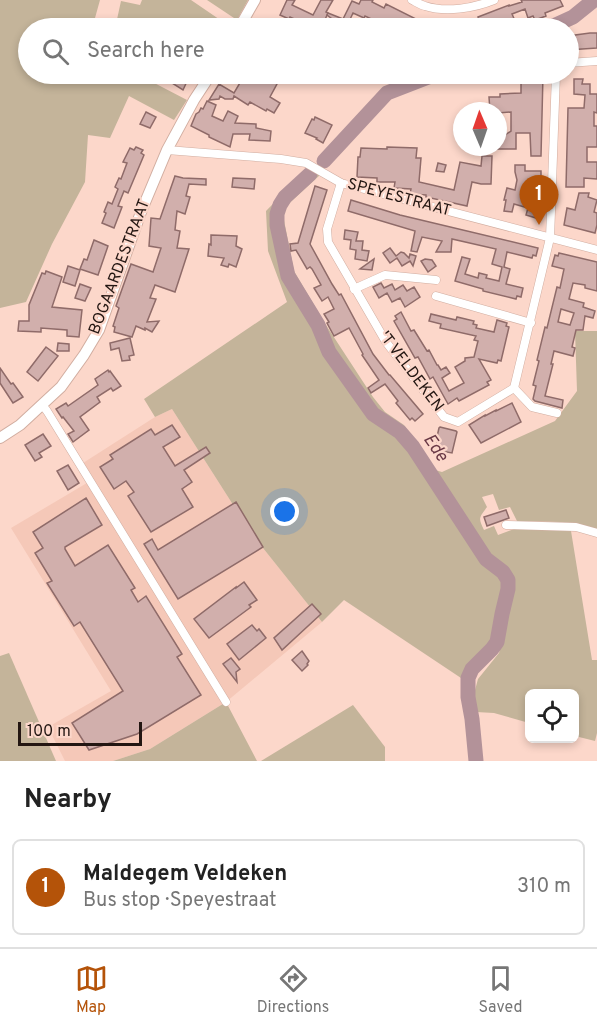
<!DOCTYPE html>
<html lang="en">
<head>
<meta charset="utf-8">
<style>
	body { margin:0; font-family:Overpass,sans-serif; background:#f6f6f6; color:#222 }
	.controls { position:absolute; right:18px; bottom:18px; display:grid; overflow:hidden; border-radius:9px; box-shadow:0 3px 9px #0003 }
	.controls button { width:54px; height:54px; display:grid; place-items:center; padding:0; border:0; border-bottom:2px solid #e0e0e0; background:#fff; color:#222; font:30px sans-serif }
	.compass { position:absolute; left:453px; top:102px; width:54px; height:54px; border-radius:50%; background:#fff; box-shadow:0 3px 9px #0003; rotate:358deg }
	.scale { position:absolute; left:18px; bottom:15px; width:124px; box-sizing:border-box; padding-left:6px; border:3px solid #231612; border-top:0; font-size:16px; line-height:21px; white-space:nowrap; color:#231612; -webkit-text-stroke:4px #fcd7ca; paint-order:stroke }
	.you { position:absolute; left:285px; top:512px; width:21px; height:21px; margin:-15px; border:4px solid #fff; border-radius:50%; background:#1a73e8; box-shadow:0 0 0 9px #1a73e833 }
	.badge { display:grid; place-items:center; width:39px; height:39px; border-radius:50%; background:#b45309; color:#fff; font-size:20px; font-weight:700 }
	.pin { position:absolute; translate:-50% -50px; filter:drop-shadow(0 2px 3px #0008) }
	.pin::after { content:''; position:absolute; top:32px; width:21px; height:18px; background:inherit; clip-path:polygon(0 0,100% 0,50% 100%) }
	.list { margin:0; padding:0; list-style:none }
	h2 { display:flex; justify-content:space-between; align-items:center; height:78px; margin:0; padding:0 24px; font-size:26px }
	h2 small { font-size:20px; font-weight:400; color:#767676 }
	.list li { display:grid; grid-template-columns:39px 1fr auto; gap:18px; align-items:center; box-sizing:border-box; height:96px; margin:0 12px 12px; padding:0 12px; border:2px solid #e0e0e0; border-radius:9px }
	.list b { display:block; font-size:22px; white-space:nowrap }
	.list p { margin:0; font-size:20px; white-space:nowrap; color:#767676 }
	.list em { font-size:20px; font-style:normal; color:#767676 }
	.icon { flex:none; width:33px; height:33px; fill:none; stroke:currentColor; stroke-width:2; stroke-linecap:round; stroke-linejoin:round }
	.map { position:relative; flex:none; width:597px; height:761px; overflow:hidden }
	.search { position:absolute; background:#fff; box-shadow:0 3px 9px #0003; left:18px; right:18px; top:18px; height:66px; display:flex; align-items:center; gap:15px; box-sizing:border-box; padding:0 21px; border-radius:33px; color:#767676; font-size:22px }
	.sheet { height:186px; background:#fff }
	nav { display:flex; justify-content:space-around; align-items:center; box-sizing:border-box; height:84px; border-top:2px solid #e0e0e0; background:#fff; font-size:16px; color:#767676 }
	nav a { display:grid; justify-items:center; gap:3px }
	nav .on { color:#b45309 }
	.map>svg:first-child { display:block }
	.built { fill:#f5c8b8 }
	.green { fill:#c4b49a }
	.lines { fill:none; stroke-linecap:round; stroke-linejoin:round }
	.river { stroke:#b39299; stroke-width:15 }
	.building { fill:#d1afac; stroke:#8f6b69; stroke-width:1.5; fill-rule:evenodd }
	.minor-casing { stroke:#d1ada0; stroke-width:9 }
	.tertiary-casing { stroke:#d1ada0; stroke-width:12 }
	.minor { stroke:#fff; stroke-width:8 }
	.tertiary { stroke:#fff; stroke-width:10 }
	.labels { text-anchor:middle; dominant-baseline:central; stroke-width:4.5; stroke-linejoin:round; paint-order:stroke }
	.street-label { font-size:16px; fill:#231612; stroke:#fcd7ca }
	.water-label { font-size:18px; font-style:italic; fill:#693845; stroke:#fcd7ca }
</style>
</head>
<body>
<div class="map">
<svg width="597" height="761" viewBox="0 0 597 761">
	<rect width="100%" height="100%" fill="#fcd7ca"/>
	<path class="built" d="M 172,409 L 251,533 L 322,622 L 226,702 L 150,749 L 113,761 L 65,761 L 48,727 L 111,691 L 11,528 L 92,480 L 83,463 L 155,417 Z"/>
	<g class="green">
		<path d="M 0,0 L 100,0 L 95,18 L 116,24 L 121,1 L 140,5 L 142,0 L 191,0 L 232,28 L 28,28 L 28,74 L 137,74 L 187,100 L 174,120 L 129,96 L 110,138 L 88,135 L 85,182 L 52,244 L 26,302 L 0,308 Z"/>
		<path d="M 207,0 L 248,0 L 237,20 Z"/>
		<path d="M 307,169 L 320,175 L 282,210 L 294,271 L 324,322 L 373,397 L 385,412 L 404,425 L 435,470 L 442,472 L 555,421 L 577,391 L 575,331 L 597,331 L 597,530 L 560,522 L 517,521 L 510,507 L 499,510 L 493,494 L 482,497 L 487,507 C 479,518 478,518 484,530 L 494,526 L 498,535 L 517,528 L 571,531 L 592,660 L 597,660 L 597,733 L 595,741 L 575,736 L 574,694 L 530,694 L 529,723 L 494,713 L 476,712 L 475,706 L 475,690 L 478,679 L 499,653 L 503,636 L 513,590 L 512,579 L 507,571 L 495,562 L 479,546 L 453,505 L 446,509 L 470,545 L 499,576 L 503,583 L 504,592 L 497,616 L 492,643 L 472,663 L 461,678 L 344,600 L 322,622 L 251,533 L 172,409 L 155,417 L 144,399 L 287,302 L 268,251 L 266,211 Z"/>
		<path d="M 9,653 L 56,761 L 0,761 L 0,656 Z"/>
		<path d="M 226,702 L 257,761 L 113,761 L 150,749 Z"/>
		<path d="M 353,705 L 385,747 L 385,761 L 261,761 Z"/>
	</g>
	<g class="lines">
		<g class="river">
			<path d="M 549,28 L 573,17 L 594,0"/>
			<path d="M 324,161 L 387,93 L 436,74"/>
			<path d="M 310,174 L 285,197 L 280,205 L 277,214 L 277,225 L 288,276 L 318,325 L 329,352 L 373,414 L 400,432 L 413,447 L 486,559 L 503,572 L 508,580 L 508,589 L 502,614 L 497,642 L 492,649 L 472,669 L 468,678 L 468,697 L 472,719 L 476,761"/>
		</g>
	</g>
	<g class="building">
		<path d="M 287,0 L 295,0 L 292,5 L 313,15 L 321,0 L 333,0 L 326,12 L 328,13 L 321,28 L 309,28 L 310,26 L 290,17 L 289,19 L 280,15 Z"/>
		<path d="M 361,0 L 373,0 L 372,2 L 384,8 L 386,4 L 416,19 L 411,28 L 383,28 L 378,26 L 380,23 L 365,16 L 364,18 L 353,13 L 347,26 L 346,25 L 344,28 L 327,15 L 328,13 L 343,19 L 352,1 L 359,4 Z"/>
		<path d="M 521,0 L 560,0 L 563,6 L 545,13 L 546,16 L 535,20 L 533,16 L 528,18 L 525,9 L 512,14 L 516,23 L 502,28 L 468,28 L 480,23 L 478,17 L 509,5 L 509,6 L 522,2 Z"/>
		<path d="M 462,21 L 463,28 L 450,28 L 449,22 Z"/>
		<path d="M 590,33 L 597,33 L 597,48 L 568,50 L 568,36 Z"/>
		<path d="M 166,74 L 182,74 L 189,77 L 183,90 L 164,78 Z"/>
		<path d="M 262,75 L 278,82 L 270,97 L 280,103 L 274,113 L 267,109 L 266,111 L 250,102 L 248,105 L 234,96 L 233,99 L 225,99 L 220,96 L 219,99 L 209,100 L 219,84 L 234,93 L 241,81 L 243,82 L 247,77 L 256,82 L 256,81 L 259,82 Z"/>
		<path d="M 521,75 L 543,75 L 541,156 L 531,156 L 530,133 L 516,133 L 516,149 L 486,149 L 488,147 L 498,147 L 498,140 L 511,131 L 511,112 L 498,113 L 498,111 L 490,111 L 489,97 L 500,97 L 500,94 L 521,93 Z"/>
		<path d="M 574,79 L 583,79 L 582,84 L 590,84 L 590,94 L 597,94 L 597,113 L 594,112 L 594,126 L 597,126 L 597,147 L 587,147 L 587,162 L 597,162 L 597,179 L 584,178 L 584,187 L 566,187 L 568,108 L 584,108 L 585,95 L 574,94 Z"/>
		<path d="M 207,101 L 216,105 L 212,116 L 223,121 L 228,111 L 238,116 L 235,123 L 256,124 L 256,128 L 271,131 L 270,141 L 249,140 L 250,134 L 233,134 L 230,147 L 209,137 L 209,135 L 191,126 L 196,114 L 199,112 L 201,108 L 203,109 Z"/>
		<path d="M 146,112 L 156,117 L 150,128 L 140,124 Z"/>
		<path d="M 315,117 L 332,125 L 323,143 L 316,139 L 317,138 L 305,133 L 312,119 L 314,120 Z"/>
		<path d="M 136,147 L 143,150 L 141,153 L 144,155 L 128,193 L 124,191 L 118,206 L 122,207 L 114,228 L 102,223 L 106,213 L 104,212 L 108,202 L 112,204 L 118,189 L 115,187 L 119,178 L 121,179 L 127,163 L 123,162 L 130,148 L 134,150 Z"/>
		<path d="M 387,147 L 417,148 L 416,158 L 421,158 L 419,182 L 454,190 L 460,162 L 481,166 L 482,156 L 492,156 L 491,184 L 481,184 L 472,182 L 467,206 L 426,197 L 426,195 L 410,194 L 411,189 L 394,188 L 395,182 L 377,182 L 377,178 L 357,177 L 358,157 L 360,157 L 361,148 L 387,149 Z"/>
		<path d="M 438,163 L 446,165 L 444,172 L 436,171 Z"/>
		<path d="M 515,165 L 525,165 L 525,171 L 541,171 L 541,208 L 539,216 L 537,216 L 536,218 L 526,215 L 528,208 L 514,204 L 512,212 L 504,211 L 506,200 L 504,200 L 507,188 L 515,190 L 517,180 L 515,172 Z"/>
		<path d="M 175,176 L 183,178 L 206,179 L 206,185 L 189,184 L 186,196 L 190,197 L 185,214 L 177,211 L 175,230 L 180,231 L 177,248 L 189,249 L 175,292 L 155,285 L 150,298 L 156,299 L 147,322 L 159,321 L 152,332 L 145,328 L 145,330 L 136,326 L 132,337 L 114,332 L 115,327 L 113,326 L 119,308 L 116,306 L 131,264 L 153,272 L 161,248 L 149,246 L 151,218 L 160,219 Z"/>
		<path d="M 233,178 L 255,179 L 254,189 L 232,187 Z"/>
		<path d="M 315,186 L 327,190 L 310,244 L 332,284 L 339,295 L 341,294 L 373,354 L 389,375 L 390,375 L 423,414 L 415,421 L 412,418 L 410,420 L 396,403 L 398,401 L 385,384 L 371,393 L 368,388 L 379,380 L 362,355 L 363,354 L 349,328 L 334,336 L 327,323 L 329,322 L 324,314 L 334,309 L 328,297 L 322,301 L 314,288 L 321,285 L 312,269 L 310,267 L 307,269 L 296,250 L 291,251 L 290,244 L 298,243 Z"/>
		<path d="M 579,193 L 589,193 L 588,197 L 597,200 L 594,212 L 597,213 L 597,225 L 595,233 L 564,225 L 567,208 L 575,210 Z"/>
		<path d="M 351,200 L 400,215 L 538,248 L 536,256 L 533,255 L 532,258 L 507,252 L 504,267 L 510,269 L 506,284 L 523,288 L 521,297 L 517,296 L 516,299 L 483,291 L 483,289 L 455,281 L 462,257 L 470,259 L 465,274 L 478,278 L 479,273 L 487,275 L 486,278 L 499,281 L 502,267 L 492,264 L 496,249 L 452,239 L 451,252 L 436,252 L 442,241 L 422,237 L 417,252 L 411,251 L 415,231 L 348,211 Z"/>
		<path d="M 345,230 L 358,232 L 356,241 L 363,241 L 362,250 L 369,251 L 367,261 L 355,259 L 356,250 L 350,249 L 351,240 L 344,239 Z"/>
		<path d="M 211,235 L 237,236 L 236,246 L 242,249 L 236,267 L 229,264 L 228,267 L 221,265 L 224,258 L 208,256 L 209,244 L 211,245 Z"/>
		<path d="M 94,240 L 108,246 L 98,275 L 80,269 L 84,259 L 87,260 Z"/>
		<path d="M 390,248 L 396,256 L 401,252 L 404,253 L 409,258 L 410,254 L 416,256 L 413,266 L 410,261 L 402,266 L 397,258 L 390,263 L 383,253 Z"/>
		<path d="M 559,253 L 597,262 L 597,291 L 585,288 L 585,285 L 573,283 L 569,299 L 584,303 L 583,307 L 595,311 L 593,318 L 585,316 L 583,330 L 576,330 L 572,347 L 575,348 L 573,356 L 554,351 L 551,364 L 553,364 L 545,396 L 563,400 L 562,408 L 535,401 L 533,399 L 536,386 L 533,385 L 539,361 L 537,360 L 545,327 L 547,328 L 557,287 L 560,288 L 564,269 L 552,266 L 555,255 L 558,256 ZM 561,309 L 574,313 L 570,325 L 558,322 Z"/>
		<path d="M 374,259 L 372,270 L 360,269 Z"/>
		<path d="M 425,259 L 432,260 L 436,266 L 428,272 L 421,261 Z"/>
		<path d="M 68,266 L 80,270 L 75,286 L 63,282 Z"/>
		<path d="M 46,271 L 62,277 L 52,307 L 82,310 L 79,337 L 67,336 L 67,330 L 41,328 L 41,332 L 18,331 L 19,321 L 29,321 L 29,305 L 42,273 L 45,274 Z"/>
		<path d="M 381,283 L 384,288 L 392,284 L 395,290 L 403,285 L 407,291 L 414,287 L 420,297 L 405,307 L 400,298 L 392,302 L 387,293 L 379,298 L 373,287 Z"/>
		<path d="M 80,284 L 91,288 L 85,301 L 75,298 Z"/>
		<path d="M 401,312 L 411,331 L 414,330 L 427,351 L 429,350 L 437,365 L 438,365 L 441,370 L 446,367 L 450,373 L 442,378 L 449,391 L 464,383 L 455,367 L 465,361 L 465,358 L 474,357 L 478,341 L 474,340 L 476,336 L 440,328 L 441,324 L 429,321 L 431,314 L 456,320 L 457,317 L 474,321 L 473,324 L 477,325 L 476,328 L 494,332 L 497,320 L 507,323 L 506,326 L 509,327 L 501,361 L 498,360 L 497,363 L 479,359 L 491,380 L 487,382 L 489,385 L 459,401 L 457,398 L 448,404 L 433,377 L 430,379 L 418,357 L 415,358 L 394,321 L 397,319 L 395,316 Z"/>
		<path d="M 130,338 L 134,355 L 129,356 L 130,360 L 122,361 L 119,348 L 111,350 L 110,343 Z"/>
		<path d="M 58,343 L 69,344 L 69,351 L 57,351 Z"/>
		<path d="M 46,347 L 58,356 L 38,381 L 27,372 Z"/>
		<path d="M 0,368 L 11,384 L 13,383 L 23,397 L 13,403 L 0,383 Z"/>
		<path d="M 108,370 L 109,372 L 110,371 L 121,386 L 113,391 L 111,388 L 97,397 L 100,402 L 80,417 L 89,430 L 73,442 L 68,434 L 74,431 L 63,417 L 62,418 L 56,409 L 66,403 L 68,406 L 98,385 L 95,379 Z"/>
		<path d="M 512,403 L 521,422 L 481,443 L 469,425 L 485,415 L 485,416 L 496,410 L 496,411 Z"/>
		<path d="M 172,425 L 180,437 L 163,447 L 175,466 L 206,447 L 210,453 L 184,470 L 192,482 L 182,489 L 193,507 L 151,532 L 128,496 L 134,492 L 126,481 L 114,489 L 100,467 L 113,459 L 110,455 L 151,429 L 155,435 Z"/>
		<path d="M 440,427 L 456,431 L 457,432 L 452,453 L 436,450 L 437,441 L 436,441 L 439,428 Z"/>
		<path d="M 43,434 L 51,446 L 39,453 L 42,457 L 35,461 L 25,445 Z"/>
		<path d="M 68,465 L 79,483 L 68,490 L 57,471 Z"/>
		<path d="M 86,498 L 102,525 L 65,547 L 65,549 L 75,566 L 108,545 L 135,588 L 131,590 L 138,602 L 146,596 L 182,654 L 177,657 L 201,695 L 137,734 L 89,750 L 72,723 L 123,691 L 80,622 L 74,626 L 47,583 L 52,581 L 35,553 L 43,548 L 33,532 Z"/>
		<path d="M 236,502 L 263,547 L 178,599 L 144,544 L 152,539 L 158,550 Z"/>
		<path d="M 506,510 L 509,518 L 487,526 L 484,517 Z"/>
		<path d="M 244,582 L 257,600 L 249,605 L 251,607 L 209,638 L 194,619 L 236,587 L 236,588 Z"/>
		<path d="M 312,604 L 321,614 L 282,650 L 274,638 Z"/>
		<path d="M 252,625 L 257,631 L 259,629 L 266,638 L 239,660 L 227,644 Z"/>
		<path d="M 302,651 L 309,661 L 307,664 L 308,665 L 302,671 L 292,660 Z"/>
		<path d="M 231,658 L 240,669 L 236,672 L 237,682 L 223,664 Z"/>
	</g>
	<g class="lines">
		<g class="minor-casing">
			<g id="minor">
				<path d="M 412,0 C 416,2 421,5 425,6 C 446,13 474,8 494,0"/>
				<path d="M 568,63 L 597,61"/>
				<path d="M 167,150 L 281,159 L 306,163 L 341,183 L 597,250"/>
				<path d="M 341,183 L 327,229 L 328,242 L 386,342 L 444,417 L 458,422 L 514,388 L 550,238 L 556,74"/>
				<path d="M 354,289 L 385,275 L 436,280"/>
				<path d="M 436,296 L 531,323"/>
				<path d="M 514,388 L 532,407 L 557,413"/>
				<path d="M 43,406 L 47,411 L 226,702"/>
				<path d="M 506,525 L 576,527 L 597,533"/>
			</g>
		</g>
		<g class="tertiary-casing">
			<g id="tertiary">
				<path d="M 239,28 L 255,0"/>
				<path d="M 0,438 L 20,425 L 61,387 L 84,355 L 99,330 L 141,212 L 167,150 L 194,100 L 211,74"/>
			</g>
		</g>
		<use href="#minor" class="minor"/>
		<use href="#tertiary" class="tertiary"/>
	</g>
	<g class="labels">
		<g class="street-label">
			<text transform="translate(399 198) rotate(15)">SPEYESTRAAT</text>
			<text transform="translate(120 267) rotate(-69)">BOGAARDESTRAAT</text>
			<text transform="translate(411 372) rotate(53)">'T VELDEKEN</text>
		</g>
		<g class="water-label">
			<text transform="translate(435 448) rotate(55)">Ede</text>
		</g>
	</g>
</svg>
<div class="controls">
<button><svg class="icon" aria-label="locate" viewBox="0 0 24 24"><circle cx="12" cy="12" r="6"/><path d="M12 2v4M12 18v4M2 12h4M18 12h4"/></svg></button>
</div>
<svg class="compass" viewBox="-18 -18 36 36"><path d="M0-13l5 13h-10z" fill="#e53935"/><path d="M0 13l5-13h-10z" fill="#767676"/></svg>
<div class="scale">100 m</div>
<div class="you"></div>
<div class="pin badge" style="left:539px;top:225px">1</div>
<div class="search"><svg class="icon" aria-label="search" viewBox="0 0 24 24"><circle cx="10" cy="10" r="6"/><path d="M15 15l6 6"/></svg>Search here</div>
</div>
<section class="sheet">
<h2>Nearby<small></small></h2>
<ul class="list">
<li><span class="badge">1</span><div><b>Maldegem Veldeken</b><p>Bus stop · Speyestraat</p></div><em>310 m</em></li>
</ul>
</section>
<nav>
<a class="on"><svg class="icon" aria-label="map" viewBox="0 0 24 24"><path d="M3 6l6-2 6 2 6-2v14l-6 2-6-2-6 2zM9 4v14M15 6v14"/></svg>Map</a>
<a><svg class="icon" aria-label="directions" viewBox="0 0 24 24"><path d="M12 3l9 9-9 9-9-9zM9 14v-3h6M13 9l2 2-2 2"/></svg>Directions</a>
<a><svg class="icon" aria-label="saved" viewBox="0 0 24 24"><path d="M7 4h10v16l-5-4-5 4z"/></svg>Saved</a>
</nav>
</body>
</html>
